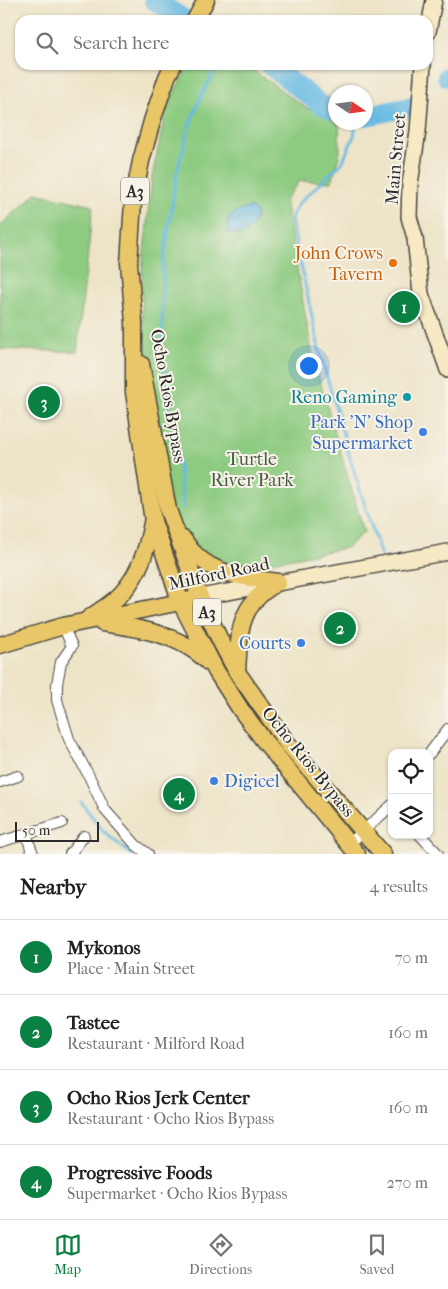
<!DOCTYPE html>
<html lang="en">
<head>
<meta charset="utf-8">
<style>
	body { margin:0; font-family:"IM FELL French Canon",serif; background:#f6f6f6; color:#202124 }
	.controls { position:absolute; right:15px; bottom:15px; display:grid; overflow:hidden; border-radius:10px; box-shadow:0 1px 4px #0004 }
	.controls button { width:45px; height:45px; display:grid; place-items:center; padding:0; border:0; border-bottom:1px solid #e0e0e0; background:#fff; color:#202124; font:25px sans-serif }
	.compass { position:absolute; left:328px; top:85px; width:45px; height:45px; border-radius:50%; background:#fff; box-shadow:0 1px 4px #0004; rotate:103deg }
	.scale { position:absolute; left:15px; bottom:12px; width:84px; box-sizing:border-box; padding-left:5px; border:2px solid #2b2b2b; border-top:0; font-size:14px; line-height:18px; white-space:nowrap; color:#2b2b2b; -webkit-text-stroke:4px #f7f3e8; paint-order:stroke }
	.you { position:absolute; left:308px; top:365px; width:18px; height:18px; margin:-12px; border:4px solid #fff; border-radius:50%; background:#1a73e8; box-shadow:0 0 0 8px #1a73e833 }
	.badge { display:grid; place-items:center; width:32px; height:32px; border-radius:50%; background:#0b8043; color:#fff; font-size:16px; font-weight:700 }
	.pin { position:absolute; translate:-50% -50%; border:2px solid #fff; box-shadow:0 1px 5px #0006 }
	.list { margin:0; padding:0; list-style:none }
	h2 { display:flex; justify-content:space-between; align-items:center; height:65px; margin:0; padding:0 20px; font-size:21px }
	h2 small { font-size:16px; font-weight:400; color:#757577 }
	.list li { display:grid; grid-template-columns:32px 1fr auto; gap:15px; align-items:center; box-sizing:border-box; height:75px; padding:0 20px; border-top:1px solid #e0e0e0 }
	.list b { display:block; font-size:19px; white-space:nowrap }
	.list p { margin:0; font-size:16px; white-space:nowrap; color:#757577 }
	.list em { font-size:16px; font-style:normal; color:#757577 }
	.icon { flex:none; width:28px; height:28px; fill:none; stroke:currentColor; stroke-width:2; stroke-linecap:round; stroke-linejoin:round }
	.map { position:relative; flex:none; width:448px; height:854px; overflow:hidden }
	.search { position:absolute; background:#fff; box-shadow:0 1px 4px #0004; left:15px; right:15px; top:15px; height:55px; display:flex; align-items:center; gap:12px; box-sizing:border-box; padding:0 18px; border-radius:15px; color:#757577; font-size:19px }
	.sheet { height:365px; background:#fff }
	nav { display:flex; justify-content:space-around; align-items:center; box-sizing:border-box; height:70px; border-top:1px solid #e0e0e0; background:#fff; font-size:14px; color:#757577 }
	nav a { display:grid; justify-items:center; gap:2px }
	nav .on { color:#0b8043 }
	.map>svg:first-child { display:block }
	.green { fill:#8dcb81; stroke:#5c7b56 }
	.water { fill:url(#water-waves); stroke:#497287 }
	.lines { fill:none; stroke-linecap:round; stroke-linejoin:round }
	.stream { stroke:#67bae3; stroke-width:3 }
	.river { stroke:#67bae3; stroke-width:20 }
	.street-casing { stroke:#484742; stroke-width:12 }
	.secondary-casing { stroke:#484742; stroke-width:18 }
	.primary-casing { stroke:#484742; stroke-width:19 }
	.street { stroke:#fff; stroke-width:10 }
	.secondary { stroke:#f6e9c3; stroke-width:15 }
	.primary { stroke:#e9c769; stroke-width:16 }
	.food-dot { fill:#e8710a; stroke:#f7f3e8; stroke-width:2 }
	.culture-dot { fill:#0f9aa8; stroke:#f7f3e8; stroke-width:2 }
	.shop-dot { fill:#3f7fe0; stroke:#f7f3e8; stroke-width:2 }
	.labels { text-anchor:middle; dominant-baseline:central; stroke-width:4; stroke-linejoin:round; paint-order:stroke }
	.shield { fill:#f7f3e8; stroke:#686764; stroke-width:1 }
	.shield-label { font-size:16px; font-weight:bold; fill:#2b2b2b }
	.street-label { font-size:18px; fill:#2b2b2b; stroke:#f7f3e8 }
	.food-label { font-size:18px; fill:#c56008; stroke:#f7f3e8; text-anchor:end }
	.culture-label { font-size:18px; fill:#0d838f; stroke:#f7f3e8; text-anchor:end }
	.shop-label { font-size:18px; fill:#366cbe; stroke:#f7f3e8; text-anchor:end }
	.park-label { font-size:18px; fill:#485b45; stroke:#f7f3e8 }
</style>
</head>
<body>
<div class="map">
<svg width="448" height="854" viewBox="0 0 448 854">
	<defs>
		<pattern id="water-waves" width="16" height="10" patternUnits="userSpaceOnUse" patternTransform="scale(1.25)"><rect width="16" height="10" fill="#67bae3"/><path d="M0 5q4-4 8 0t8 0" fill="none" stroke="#5597b8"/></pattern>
	</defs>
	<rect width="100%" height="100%" fill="#f7f3e8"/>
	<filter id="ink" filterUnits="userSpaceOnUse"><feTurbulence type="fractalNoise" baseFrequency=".02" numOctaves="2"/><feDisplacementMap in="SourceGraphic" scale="10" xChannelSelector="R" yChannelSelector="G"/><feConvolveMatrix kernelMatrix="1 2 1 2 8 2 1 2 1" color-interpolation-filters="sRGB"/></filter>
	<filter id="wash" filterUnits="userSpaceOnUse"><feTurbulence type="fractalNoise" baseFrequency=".0096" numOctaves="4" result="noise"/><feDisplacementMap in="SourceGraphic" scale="20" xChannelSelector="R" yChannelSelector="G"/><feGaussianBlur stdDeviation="1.12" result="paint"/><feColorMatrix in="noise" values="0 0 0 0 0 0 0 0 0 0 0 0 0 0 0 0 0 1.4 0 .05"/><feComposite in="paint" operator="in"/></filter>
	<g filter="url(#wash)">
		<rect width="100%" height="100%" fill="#ede4c7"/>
		<g class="green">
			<path d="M 189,65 L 246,65 L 306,108 L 335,118 L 336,122 L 339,123 L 340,153 L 332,182 L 300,181 L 285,200 L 313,358 L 364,532 L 346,548 L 250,566 L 229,563 L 210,556 L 196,547 L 183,533 L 171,512 L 142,360 L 142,270 L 152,177 L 167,105 Z"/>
			<path d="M 36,193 L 93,206 L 77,352 L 0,349 L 0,226 Z"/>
		</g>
		<path class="water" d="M 251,207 L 257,213 C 255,223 250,230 241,235 L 227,233 L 228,219 L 235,212 Z"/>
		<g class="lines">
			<g class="stream">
				<path d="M 356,122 L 354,136 L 342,163 L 298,204 L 291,219 L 319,349 L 352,465 L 382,559"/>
				<path d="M 183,508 L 178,454 L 165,378 L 162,340 L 163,264 L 177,172 L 190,123 L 203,92 L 218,65"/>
				<path d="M 81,802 L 104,832 L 131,854"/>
			</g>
			<g class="river">
				<path d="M 154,0 L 185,20"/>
				<path d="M 269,65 L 320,104 L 336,111"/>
				<path d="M 447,77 L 448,76"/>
				<path d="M 366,116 L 410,107"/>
			</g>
		</g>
	</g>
	<g filter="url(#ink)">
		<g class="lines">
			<g class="street-casing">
				<g id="street">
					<path d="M 63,626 L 72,646 L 61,662 L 57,684 L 57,700 L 69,739 L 89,776 L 105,810 L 136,845 L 148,854"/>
					<path d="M 429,754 L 448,729"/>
					<path d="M 0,782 L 18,776"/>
					<path d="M 26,834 L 33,854"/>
					<path d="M 420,835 L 438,854"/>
					<path d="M 0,842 L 62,823"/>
					<path d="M 348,845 L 392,805"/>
					<path d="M 70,854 L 84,836"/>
				</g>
			</g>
			<g class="secondary-casing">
				<g id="secondary">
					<path d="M 428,32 L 434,0"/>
					<path d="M 423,65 L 418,131 L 410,184 L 409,217 L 415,238 L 421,294 L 448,370"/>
					<path d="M 200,597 L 448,552"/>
				</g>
			</g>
			<g class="primary-casing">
				<g id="primary">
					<path d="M 195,20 L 206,0"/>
					<path d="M 173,65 L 167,77 L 152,121 L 141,161 L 133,202 L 129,263 L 134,323 L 134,392 L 153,521 L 181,603 L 216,671 L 241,710 L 265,742 L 357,854"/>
					<path d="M 141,364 L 168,510 L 200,597 L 220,640 L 237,672 L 287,743 L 383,854"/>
					<path d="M 183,539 C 187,544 190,550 195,554 C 216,576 250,578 278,582"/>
					<path d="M 88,619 C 99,611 113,603 122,593 C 140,573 147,549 152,523"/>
					<path d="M 102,623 C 139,628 180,634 208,662"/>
					<path d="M 0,645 L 63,626 L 190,600"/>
					<path d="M 237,672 C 239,644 237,616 259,596 C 265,590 272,586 278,582"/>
				</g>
			</g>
			<use href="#street" class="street"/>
			<use href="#secondary" class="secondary"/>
			<use href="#primary" class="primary"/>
		</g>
	</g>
	<circle class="food-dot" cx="393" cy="263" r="5"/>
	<circle class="culture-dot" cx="407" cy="397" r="5"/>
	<g class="shop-dot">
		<circle cx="423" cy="432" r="5"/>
		<circle cx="301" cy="643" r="5"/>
		<circle cx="214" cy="781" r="5"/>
	</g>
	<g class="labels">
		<g class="shield">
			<rect x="121" y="177.5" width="28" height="27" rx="4"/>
			<rect x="193" y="598.5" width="28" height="27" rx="4"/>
		</g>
		<g class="shield-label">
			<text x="135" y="191">A3</text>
			<text x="207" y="612">A3</text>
		</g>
		<g class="street-label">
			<text transform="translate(396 159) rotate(-85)">Main Street</text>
			<text transform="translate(168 396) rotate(80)">Ocho Rios Bypass</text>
			<text transform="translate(219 574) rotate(-12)">Milford Road</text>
			<text transform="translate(308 762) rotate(51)">Ocho Rios Bypass</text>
		</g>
		<g class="food-label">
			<text x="383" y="253">John Crows<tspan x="383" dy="21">Tavern</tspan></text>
		</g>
		<g class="culture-label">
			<text x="397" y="397">Reno Gaming</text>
		</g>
		<g class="shop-label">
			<text x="413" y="422">Park 'N' Shop<tspan x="413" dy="21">Supermarket</tspan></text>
			<text x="291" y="643">Courts</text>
			<text x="224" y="781" text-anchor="start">Digicel</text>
		</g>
		<g class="park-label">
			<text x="252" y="459">Turtle<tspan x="252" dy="21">River Park</tspan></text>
		</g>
	</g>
</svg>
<div class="controls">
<button><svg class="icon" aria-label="locate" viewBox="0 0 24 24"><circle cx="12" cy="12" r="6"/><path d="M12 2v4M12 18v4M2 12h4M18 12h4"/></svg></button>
<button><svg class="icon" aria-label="layers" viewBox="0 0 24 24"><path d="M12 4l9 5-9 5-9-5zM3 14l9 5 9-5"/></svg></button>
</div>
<svg class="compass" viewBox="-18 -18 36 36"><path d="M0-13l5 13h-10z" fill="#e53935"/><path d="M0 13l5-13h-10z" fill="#757577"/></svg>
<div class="scale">50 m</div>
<div class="you"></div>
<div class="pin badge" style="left:404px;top:307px">1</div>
<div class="pin badge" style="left:340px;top:628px">2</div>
<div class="pin badge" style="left:44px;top:402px">3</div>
<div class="pin badge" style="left:179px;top:794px">4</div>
<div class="search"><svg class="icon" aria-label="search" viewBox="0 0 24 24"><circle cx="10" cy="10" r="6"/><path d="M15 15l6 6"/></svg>Search here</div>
</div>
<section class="sheet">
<h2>Nearby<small>4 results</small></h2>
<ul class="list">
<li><span class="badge">1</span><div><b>Mykonos</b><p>Place · Main Street</p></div><em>70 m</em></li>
<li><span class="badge">2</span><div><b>Tastee</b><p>Restaurant · Milford Road</p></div><em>160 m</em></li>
<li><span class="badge">3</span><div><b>Ocho Rios Jerk Center</b><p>Restaurant · Ocho Rios Bypass</p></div><em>160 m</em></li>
<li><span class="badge">4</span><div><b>Progressive Foods</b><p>Supermarket · Ocho Rios Bypass</p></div><em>270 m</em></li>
</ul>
</section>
<nav>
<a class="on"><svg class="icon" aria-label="map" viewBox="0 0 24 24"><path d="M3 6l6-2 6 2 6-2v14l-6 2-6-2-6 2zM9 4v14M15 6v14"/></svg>Map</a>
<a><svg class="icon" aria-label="directions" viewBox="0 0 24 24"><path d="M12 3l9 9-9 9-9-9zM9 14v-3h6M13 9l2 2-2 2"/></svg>Directions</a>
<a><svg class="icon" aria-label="saved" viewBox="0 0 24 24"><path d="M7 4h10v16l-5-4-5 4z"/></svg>Saved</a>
</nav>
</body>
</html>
